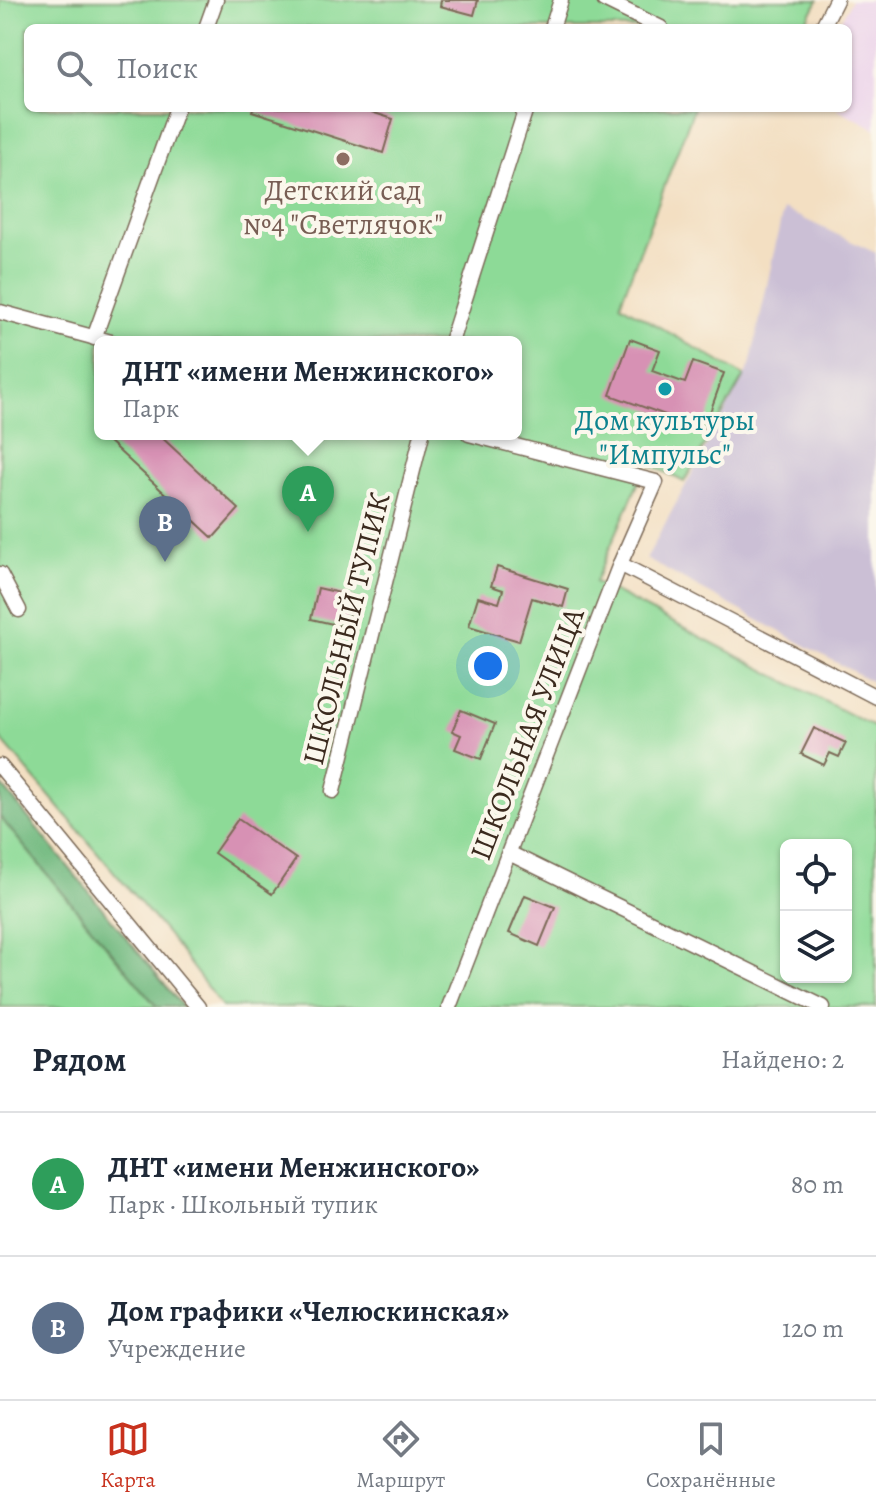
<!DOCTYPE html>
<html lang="ru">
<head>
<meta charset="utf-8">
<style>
	body { margin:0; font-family:Alegreya,serif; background:#f2f2f3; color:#1f2937 }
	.controls { position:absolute; right:24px; bottom:24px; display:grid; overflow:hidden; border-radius:12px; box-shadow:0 2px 6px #0004 }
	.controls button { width:72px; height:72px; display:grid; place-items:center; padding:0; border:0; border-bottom:2px solid #e0e1e3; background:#fff; color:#1f2937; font:40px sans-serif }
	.you { position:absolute; left:488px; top:666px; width:28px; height:28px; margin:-20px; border:6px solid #fff; border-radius:50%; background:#1a73e8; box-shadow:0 0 0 12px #1a73e833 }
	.badge { display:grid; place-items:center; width:52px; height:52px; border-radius:50%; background:#c8321e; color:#fff; font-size:26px; font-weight:700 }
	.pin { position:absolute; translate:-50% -66px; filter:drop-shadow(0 2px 4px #0008) }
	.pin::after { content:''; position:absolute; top:42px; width:28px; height:24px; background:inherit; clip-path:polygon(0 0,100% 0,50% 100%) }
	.popup { position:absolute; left:94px; top:336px; width:428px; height:104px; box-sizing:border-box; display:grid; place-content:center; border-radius:12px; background:#fff; filter:drop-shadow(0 2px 6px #0005); font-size:26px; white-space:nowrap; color:#747a83 }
	.popup b { font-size:30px; color:#1f2937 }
	.popup::after { content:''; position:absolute; left:50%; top:100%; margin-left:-16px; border:16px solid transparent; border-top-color:#fff }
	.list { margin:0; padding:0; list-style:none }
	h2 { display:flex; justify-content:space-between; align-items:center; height:104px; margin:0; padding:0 32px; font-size:34px }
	h2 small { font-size:26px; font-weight:400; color:#747a83 }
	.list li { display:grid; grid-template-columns:52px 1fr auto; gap:24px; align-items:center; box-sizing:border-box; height:144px; padding:0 32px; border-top:2px solid #e0e1e3 }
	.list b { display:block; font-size:30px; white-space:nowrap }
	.list p { margin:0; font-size:26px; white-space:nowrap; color:#747a83 }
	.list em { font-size:26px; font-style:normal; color:#747a83 }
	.icon { flex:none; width:44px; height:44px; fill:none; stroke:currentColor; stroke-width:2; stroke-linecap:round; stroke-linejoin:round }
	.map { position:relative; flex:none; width:876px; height:1007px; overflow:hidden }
	.search { position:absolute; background:#fff; box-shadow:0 2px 6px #0004; left:24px; right:24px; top:24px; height:88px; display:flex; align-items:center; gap:20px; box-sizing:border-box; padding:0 28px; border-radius:12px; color:#747a83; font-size:30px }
	.sheet { height:392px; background:#fff }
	nav { display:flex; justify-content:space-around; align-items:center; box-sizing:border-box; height:112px; border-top:2px solid #e0e1e3; background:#fff; font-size:22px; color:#747a83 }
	nav a { display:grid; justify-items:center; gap:4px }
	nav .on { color:#c8321e }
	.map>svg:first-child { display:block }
	.built { fill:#ebd1eb }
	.industrial { fill:#cbbfd5 }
	.green { fill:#8dda97; stroke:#64825a; stroke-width:2; fill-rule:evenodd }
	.forest { fill:#72ba80; stroke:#56724f; stroke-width:2 }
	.building { fill:#d791b4 }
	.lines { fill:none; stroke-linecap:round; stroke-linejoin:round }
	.street-casing { stroke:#7b6957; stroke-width:17 }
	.street { stroke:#fff; stroke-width:14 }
	.education-dot { fill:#8d6e63; stroke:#fbf7ec; stroke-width:3 }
	.culture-dot { fill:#0f9aa8; stroke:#fbf7ec; stroke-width:3 }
	.labels { text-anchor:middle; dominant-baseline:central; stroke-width:8; stroke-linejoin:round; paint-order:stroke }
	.education-label { font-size:30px; fill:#785e54; stroke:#fbf7ec }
	.culture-label { font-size:30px; fill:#0d838f; stroke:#fbf7ec }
	.street-label { font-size:30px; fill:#3b2a1e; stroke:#fbf7ec }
</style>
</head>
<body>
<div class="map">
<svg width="876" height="1007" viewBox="0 0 876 1007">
	<rect width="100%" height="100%" fill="#fbf7ec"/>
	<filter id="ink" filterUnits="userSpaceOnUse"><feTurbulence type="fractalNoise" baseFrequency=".0125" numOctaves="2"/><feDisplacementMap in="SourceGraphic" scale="16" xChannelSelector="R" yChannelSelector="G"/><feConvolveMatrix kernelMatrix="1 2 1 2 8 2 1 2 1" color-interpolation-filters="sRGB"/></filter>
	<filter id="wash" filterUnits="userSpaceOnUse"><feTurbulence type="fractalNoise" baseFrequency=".006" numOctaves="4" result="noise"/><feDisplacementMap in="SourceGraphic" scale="32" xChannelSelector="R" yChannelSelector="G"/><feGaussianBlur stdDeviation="1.8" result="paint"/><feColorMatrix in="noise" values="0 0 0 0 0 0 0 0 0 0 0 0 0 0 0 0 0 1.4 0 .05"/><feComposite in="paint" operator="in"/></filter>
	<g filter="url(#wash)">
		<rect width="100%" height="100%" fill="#f3dfc2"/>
		<path class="built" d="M 851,0 L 876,0 L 876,129 L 836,108 L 848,108 L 848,28 L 838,28 Z"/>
		<path class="industrial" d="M 783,209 L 876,253 L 876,684 L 646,559 L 750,366 Z"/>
		<g class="green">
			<path d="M 0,0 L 818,0 L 803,28 L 28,28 L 28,108 L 694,108 L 620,304 L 744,376 L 684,482 L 647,463 L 595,582 L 876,728 L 876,1007 L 222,1007 L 167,934 L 0,738 ZM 100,342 L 516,342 L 516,434 L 100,434 ZM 786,845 L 846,845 L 846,977 L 786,977 Z"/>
			<path d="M 0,817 L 157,1007 L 0,1007 Z"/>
		</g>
		<path class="forest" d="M 0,783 L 183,1007 L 157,1007 L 0,817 Z"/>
		<g id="blocks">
			<g class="building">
				<path d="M 441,0 L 478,0 L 474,15 L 440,6 Z"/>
				<path d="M 253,108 L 359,108 L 393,119 L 383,153 L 252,111 Z"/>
				<path d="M 630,339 L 660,350 L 652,371 L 685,383 L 693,362 L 724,373 L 704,429 L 610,395 Z"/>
				<path d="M 106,434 L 158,434 L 239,509 L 213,538 L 104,437 Z"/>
				<path d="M 497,567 L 568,589 L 563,607 L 532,598 L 519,641 L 469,626 L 478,597 L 499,603 L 503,590 L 491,586 Z"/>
				<path d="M 318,588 L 353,596 L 346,627 L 311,619 Z"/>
				<path d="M 461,710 L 495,724 L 481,759 L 455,749 L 461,735 L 452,731 Z"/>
				<path d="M 814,728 L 846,743 L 839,757 L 830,753 L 824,765 L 801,754 Z"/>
				<path d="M 238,819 L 296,859 L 272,894 L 214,853 Z"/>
				<path d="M 525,895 L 555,907 L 539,946 L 509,933 Z"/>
			</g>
		</g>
	</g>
	<g filter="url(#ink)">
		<use href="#blocks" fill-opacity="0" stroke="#7b6957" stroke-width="2"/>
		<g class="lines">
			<g class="street-casing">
				<g id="street">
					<path d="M 604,0 L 661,28"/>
					<path d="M 206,28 L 216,0"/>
					<path d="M 552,28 L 561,0"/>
					<path d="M 822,28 L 836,0"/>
					<path d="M 0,312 L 111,342"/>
					<path d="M 94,338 L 177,108"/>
					<path d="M 451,342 L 526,108"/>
					<path d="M 620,564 L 876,697"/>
					<path d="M 0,574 L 19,610"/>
					<path d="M 0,766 L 198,1007"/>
					<path d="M 333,791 L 422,434"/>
					<path d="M 509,853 L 823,1007"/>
					<path d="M 449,1007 L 620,564 L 656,482 L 469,434"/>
				</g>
			</g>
			<use href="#street" class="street"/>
		</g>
	</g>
	<circle class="education-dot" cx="343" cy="159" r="8"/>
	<circle class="culture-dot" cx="665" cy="389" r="8"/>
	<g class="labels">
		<g class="education-label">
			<text x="343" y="190">Детский сад<tspan x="343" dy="34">№4 "Светлячок"</tspan></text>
		</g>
		<g class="culture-label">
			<text x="665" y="420">Дом культуры<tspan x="665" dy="34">"Импульс"</tspan></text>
		</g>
		<g class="street-label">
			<text transform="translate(346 629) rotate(-76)">ШКОЛЬНЫЙ ТУПИК</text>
			<text transform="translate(527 734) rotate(-69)">ШКОЛЬНАЯ УЛИЦА</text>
		</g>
	</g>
</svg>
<div class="controls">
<button><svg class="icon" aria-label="locate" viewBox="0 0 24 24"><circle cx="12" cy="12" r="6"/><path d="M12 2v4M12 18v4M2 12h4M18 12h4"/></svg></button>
<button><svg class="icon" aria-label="layers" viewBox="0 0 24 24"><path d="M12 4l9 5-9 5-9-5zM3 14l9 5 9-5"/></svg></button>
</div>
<div class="you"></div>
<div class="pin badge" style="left:308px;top:532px;background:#2e9e5b">A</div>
<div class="popup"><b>ДНТ «имени Менжинского»</b>Парк</div>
<div class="pin badge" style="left:165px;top:562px;background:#5c6f8a">B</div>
<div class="search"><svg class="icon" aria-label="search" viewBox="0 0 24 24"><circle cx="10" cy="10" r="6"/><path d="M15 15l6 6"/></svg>Поиск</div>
</div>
<section class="sheet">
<h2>Рядом<small>Найдено: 2</small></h2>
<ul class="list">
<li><span class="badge" style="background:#2e9e5b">A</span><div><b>ДНТ «имени Менжинского»</b><p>Парк · Школьный тупик</p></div><em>80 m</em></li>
<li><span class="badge" style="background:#5c6f8a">B</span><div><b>Дом графики «Челюскинская»</b><p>Учреждение</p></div><em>120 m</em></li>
</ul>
</section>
<nav>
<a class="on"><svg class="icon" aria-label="map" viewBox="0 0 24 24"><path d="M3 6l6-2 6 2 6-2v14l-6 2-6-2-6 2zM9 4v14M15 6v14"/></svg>Карта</a>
<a><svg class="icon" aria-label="directions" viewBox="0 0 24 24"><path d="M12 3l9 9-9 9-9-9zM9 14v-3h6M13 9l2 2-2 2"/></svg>Маршрут</a>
<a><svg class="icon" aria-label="saved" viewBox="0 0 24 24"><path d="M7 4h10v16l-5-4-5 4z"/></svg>Сохранённые</a>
</nav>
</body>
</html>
